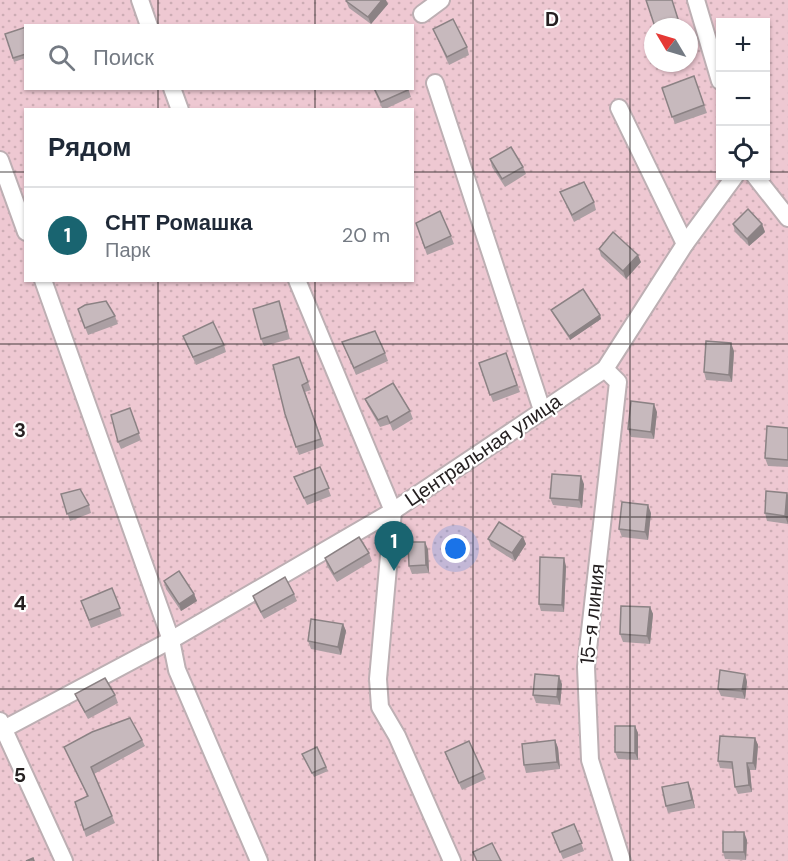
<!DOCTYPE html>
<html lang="ru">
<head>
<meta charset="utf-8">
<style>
	body { margin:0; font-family:"DM Sans",sans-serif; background:#f2f2f3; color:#1f2937 }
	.controls { position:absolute; right:18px; top:18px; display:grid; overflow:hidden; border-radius:0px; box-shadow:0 2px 4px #0004 }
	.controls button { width:54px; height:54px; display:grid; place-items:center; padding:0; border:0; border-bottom:2px solid #e0e1e3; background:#fff; color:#1f2937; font:30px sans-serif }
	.compass { position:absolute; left:644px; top:18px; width:54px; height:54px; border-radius:50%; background:#fff; box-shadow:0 2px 4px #0004; rotate:308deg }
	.you { position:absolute; left:456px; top:549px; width:21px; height:21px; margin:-15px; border:4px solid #fff; border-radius:50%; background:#1a73e8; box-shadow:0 0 0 9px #1a73e833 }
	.badge { display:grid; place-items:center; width:39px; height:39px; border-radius:50%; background:#196470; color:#fff; font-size:20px; font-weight:700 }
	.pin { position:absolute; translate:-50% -50px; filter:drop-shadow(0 2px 3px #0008) }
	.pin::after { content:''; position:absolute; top:32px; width:21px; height:18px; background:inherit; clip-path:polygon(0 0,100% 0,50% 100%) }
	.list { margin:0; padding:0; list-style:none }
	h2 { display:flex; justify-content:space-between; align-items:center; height:78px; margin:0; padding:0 24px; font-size:26px }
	h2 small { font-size:20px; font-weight:400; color:#747a83 }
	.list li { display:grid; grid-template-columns:39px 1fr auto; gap:18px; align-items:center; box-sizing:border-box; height:96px; padding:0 24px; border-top:2px solid #e0e1e3 }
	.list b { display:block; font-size:22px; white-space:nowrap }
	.list p { margin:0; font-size:20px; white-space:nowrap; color:#747a83 }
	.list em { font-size:20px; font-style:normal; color:#747a83 }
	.icon { flex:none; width:33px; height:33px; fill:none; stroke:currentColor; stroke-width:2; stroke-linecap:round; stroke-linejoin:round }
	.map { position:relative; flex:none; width:788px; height:861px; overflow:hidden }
	.search { position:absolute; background:#fff; box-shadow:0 2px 4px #0004; left:24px; top:24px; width:390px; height:66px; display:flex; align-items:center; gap:15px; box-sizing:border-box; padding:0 21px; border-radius:0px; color:#747a83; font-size:22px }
	.panel { position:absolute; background:#fff; box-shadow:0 2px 4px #0004; left:24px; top:108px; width:390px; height:174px; border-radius:0px }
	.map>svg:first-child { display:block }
	.park { fill:url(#park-dots); fill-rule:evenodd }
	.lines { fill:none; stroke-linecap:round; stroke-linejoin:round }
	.street-casing { stroke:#bdafb3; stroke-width:20 }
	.street { stroke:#fff; stroke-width:16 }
	.wall { fill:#ab9fa3 }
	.shaded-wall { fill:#8b8284 }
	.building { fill:#c7b9bd; stroke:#8b8284; stroke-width:1.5 }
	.grid { fill:none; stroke:#252021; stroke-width:1.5; stroke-opacity:0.55 }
	.labels { text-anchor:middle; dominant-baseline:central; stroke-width:4.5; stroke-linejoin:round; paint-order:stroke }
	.street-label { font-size:20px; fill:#252021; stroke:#fff }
	.grid-label { font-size:20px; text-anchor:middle; font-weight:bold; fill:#252021; stroke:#fff; stroke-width:4.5; stroke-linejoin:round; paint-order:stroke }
</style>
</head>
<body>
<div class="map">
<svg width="788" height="861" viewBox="0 0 788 861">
	<defs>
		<pattern id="park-dots" width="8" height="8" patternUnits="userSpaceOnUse" patternTransform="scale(1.5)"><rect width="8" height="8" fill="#eec8d2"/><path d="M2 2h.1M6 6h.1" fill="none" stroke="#ccacb4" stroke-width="1.8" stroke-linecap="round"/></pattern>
	</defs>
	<rect width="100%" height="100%" fill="#f1e2e6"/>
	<path class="park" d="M 0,0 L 788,0 L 788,861 L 0,861 ZM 720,22 L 766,22 L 766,176 L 720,176 ZM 26,26 L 412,26 L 412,88 L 26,88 ZM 653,27 L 689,27 L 689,63 L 653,63 ZM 26,110 L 412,110 L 412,280 L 26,280 Z"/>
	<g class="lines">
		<g class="street-casing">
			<g id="street">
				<path d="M 140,0 L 149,26"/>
				<path d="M 696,0 L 720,81"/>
				<path d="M 422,14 L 441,0"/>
				<path d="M 435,83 L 542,410"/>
				<path d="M 172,88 L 180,110"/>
				<path d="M 619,108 L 685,244"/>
				<path d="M 0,160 L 26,232"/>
				<path d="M 755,176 L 788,218"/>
				<path d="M 43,280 L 171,640 L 177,670 L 259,861"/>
				<path d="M 297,280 L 393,511 L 378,679 L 380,707 L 397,736 L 452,861"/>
				<path d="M 605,369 L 618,382 L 586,667 L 590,760 L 622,861"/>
				<path d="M 0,721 L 64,861"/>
				<path d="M 0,731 L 171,640 L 393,511 L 605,369 L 685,244 L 735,176"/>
			</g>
		</g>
		<use href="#street" class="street"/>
	</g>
	<g class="wall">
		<path d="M 672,0 L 681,27 L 655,27 Z"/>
		<path d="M 346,1 L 388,4 L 371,24 L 349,8 Z"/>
		<path d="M 26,27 L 26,58 L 14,62 L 5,34 Z"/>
		<path d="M 433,29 L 467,47 L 469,55 L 449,65 Z"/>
		<path d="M 694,76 L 707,113 L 675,124 L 662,88 Z"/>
		<path d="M 373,88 L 408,88 L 411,97 L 383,110 Z"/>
		<path d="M 490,159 L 523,167 L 526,174 L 505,187 L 492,167 Z"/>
		<path d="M 560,192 L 594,202 L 596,210 L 574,222 Z"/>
		<path d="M 416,223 L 451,236 L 454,244 L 427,255 Z"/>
		<path d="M 733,224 L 762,224 L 765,232 L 749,246 L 735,232 Z"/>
		<path d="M 599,249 L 641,262 L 626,279 L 601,256 Z"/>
		<path d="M 78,309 L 115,316 L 118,324 L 88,335 Z"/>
		<path d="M 282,309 L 290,339 L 264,346 L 261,339 Z"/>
		<path d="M 551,310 L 600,315 L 601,319 L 570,340 L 553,314 Z"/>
		<path d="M 183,336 L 224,345 L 226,352 L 196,365 Z"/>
		<path d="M 342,342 L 385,353 L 388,361 L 356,375 Z"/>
		<path d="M 734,351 L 732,382 L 706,380 L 704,372 Z"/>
		<path d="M 506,353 L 520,392 L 493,402 L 479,363 Z"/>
		<path d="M 299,357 L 311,390 L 305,392 L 324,446 L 299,455 L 285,414 Z"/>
		<path d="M 365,399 L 410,411 L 413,419 L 393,431 L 390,424 L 380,427 L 368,406 Z"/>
		<path d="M 130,408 L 141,440 L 121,449 L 118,442 Z"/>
		<path d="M 657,412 L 654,439 L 631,437 L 628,429 Z"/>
		<path d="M 788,428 L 788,467 L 768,466 L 765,458 Z"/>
		<path d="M 320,467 L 331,496 L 307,505 L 294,477 Z"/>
		<path d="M 584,484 L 582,508 L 553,505 L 550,498 Z"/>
		<path d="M 787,493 L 788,524 L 767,521 L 765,513 Z"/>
		<path d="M 61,494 L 89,505 L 91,513 L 70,521 Z"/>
		<path d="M 651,513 L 648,540 L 622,537 L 619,529 Z"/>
		<path d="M 523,537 L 526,544 L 515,561 L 491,546 L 488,539 Z"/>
		<path d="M 428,549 L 429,573 L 412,574 L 409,566 Z"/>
		<path d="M 369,553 L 372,561 L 337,582 L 327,566 L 325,558 Z"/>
		<path d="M 566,566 L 564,612 L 541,611 L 539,604 Z"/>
		<path d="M 164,581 L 194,594 L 197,601 L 181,611 L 166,589 Z"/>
		<path d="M 112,588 L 122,616 L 91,628 L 81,601 Z"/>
		<path d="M 294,594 L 297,601 L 264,619 L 255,603 L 253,596 Z"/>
		<path d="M 650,607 L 653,614 L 650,644 L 623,642 L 620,634 Z"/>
		<path d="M 343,624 L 346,631 L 341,655 L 311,649 L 308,641 Z"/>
		<path d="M 745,674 L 747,682 L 745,699 L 721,696 L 718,689 Z"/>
		<path d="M 562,684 L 560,705 L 536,703 L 533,695 Z"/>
		<path d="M 75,694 L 115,695 L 118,703 L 88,719 L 78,701 Z"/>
		<path d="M 635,726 L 638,733 L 638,760 L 618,759 L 615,752 Z"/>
		<path d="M 755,738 L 758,745 L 756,770 L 750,770 L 752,792 L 738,794 L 735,787 L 733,769 L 720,768 L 718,761 Z"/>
		<path d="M 142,740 L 145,746 L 94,774 L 115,823 L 86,837 L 75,802 L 88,797 L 64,747 Z"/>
		<path d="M 555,740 L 558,748 L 560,769 L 526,773 L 524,765 Z"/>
		<path d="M 317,747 L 328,771 L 314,777 L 302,754 Z"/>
		<path d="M 445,752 L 483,772 L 486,779 L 462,790 Z"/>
		<path d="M 691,789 L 695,808 L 668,813 L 666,806 Z"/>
		<path d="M 574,824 L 584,851 L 563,859 L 552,833 Z"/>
		<path d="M 747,840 L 746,860 L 725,859 L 723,852 Z"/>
	</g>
	<g class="shaded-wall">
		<path d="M 382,0 L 386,0 L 388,4 L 371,24 L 368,17 Z"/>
		<path d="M 762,224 L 765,232 L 749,246 L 747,239 Z"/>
		<path d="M 638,255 L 641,262 L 626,279 L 623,271 Z"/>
		<path d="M 600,315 L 601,319 L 570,340 L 569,336 Z"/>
		<path d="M 731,343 L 734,351 L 732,382 L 729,375 Z"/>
		<path d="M 654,404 L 657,412 L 654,439 L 651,432 Z"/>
		<path d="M 581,476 L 584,484 L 582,508 L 579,500 Z"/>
		<path d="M 787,493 L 788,495 L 788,524 L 785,516 Z"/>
		<path d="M 648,505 L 651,513 L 648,540 L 645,532 Z"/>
		<path d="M 523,537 L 526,544 L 515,561 L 512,553 Z"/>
		<path d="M 425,542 L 428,549 L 429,573 L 426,565 Z"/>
		<path d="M 564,558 L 566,566 L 564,612 L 562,605 Z"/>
		<path d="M 194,594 L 197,601 L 181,611 L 179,604 Z"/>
		<path d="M 650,607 L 653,614 L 650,644 L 647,636 Z"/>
		<path d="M 343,624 L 346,631 L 341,655 L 338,647 Z"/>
		<path d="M 745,674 L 747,682 L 745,699 L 742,691 Z"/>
		<path d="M 559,676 L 562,684 L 560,705 L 557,697 Z"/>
		<path d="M 635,726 L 638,733 L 638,760 L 635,753 Z"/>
		<path d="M 755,738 L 758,745 L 756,770 L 753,763 Z"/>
		<path d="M 555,740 L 558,748 L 560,769 L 557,762 Z"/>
		<path d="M 747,763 L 750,770 L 752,792 L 749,785 Z"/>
		<path d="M 688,782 L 691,789 L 695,808 L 692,800 Z"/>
		<path d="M 744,832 L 747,840 L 746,860 L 744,852 Z"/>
	</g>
	<g class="building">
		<path d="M 347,0 L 382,0 L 368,17 L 346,1 Z"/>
		<path d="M 646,0 L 672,0 L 678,19 L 655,27 Z"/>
		<path d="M 453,19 L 467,47 L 447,57 L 433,29 Z"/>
		<path d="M 26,27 L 26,54 L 13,58 L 5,34 Z"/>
		<path d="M 694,76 L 704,105 L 672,117 L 662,88 Z"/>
		<path d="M 374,88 L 408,88 L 408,90 L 381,102 Z"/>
		<path d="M 511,147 L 523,167 L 502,179 L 490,159 Z"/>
		<path d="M 584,182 L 594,202 L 572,215 L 560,192 Z"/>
		<path d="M 748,209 L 762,224 L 747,239 L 733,224 Z"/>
		<path d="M 440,211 L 451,236 L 425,248 L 416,223 Z"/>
		<path d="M 613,232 L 638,255 L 623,271 L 599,249 Z"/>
		<path d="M 583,289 L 600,315 L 569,336 L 551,310 Z"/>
		<path d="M 106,301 L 115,316 L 85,328 L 78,309 L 85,305 Z"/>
		<path d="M 279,301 L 287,331 L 261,339 L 253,309 Z"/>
		<path d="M 213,322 L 224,345 L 193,357 L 183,336 Z"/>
		<path d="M 375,331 L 385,353 L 354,368 L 342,342 Z"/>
		<path d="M 706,341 L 731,343 L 729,375 L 704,372 Z"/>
		<path d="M 506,353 L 517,385 L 490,395 L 479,363 Z"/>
		<path d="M 299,357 L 308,382 L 302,385 L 321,439 L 296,447 L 285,414 L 273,365 Z"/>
		<path d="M 393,383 L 410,411 L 390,423 L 387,416 L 378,420 L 365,399 Z"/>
		<path d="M 631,401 L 654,404 L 651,432 L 628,429 Z"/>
		<path d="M 130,408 L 139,433 L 118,442 L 111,415 Z"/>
		<path d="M 767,426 L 788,428 L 788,460 L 765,458 Z"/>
		<path d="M 320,467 L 329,488 L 304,498 L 294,477 Z"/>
		<path d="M 552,474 L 581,476 L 579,500 L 550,498 Z"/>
		<path d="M 80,489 L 89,505 L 67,514 L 61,494 Z"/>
		<path d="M 766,491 L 787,493 L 785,516 L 765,513 Z"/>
		<path d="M 622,502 L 648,505 L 645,532 L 619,529 Z"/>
		<path d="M 499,522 L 523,537 L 512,553 L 488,539 Z"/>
		<path d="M 359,537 L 369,553 L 334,574 L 325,558 Z"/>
		<path d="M 408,542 L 425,542 L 426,565 L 409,566 Z"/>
		<path d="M 540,557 L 564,558 L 562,605 L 539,604 Z"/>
		<path d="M 179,571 L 194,594 L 179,604 L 164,581 Z"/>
		<path d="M 285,577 L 294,594 L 261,612 L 253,596 Z"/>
		<path d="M 112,588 L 120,608 L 89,620 L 81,601 Z"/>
		<path d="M 621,606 L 650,607 L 647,636 L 620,634 Z"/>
		<path d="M 311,619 L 343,624 L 338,647 L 308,641 Z"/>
		<path d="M 720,670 L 745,674 L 742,691 L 718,689 Z"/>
		<path d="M 535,674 L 559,676 L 557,697 L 533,695 Z"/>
		<path d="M 105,678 L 115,695 L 85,712 L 75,694 Z"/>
		<path d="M 130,718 L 142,740 L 91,767 L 112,816 L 84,830 L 75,802 L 88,796 L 64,747 L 92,732 Z"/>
		<path d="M 615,726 L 635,726 L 635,753 L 615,752 Z"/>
		<path d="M 720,736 L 755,738 L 753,763 L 747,763 L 749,785 L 735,787 L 732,762 L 718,761 Z"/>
		<path d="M 555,740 L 557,762 L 524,765 L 522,744 Z"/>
		<path d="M 469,741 L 483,772 L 459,783 L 445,752 Z"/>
		<path d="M 317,747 L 326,767 L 312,773 L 302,754 Z"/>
		<path d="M 688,782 L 692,800 L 666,806 L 662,787 Z"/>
		<path d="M 574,824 L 582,843 L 560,852 L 552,833 Z"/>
		<rect x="723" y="832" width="21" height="20"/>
		<path d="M 492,843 L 501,861 L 477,861 L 473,852 Z"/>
		<path d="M 33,858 L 34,861 L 26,861 Z"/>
	</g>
	<path class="grid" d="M 158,0 L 158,26M 315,0 L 315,26M 473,0 L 473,861M 630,0 L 630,861M 158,88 L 158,110M 315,88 L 315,110M 0,172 L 26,172M 412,172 L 720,172M 766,172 L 788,172M 158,280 L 158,861M 315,280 L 315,861M 0,344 L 788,344M 0,517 L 788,517M 0,689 L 788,689"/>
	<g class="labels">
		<g class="street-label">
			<text transform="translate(483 450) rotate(-34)">Центральная улица</text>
			<text transform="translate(592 614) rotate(-84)">15-я линия</text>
		</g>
	</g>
	<g class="grid-label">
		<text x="552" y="26">D</text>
		<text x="20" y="437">3</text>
		<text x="20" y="610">4</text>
		<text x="20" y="782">5</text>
	</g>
</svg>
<div class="controls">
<button>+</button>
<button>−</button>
<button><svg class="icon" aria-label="locate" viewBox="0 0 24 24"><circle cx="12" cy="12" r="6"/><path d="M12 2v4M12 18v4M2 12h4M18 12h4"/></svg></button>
</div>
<svg class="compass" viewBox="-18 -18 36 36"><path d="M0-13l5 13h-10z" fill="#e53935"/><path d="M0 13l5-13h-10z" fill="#747a83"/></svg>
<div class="you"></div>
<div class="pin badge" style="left:394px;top:571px">1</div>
<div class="search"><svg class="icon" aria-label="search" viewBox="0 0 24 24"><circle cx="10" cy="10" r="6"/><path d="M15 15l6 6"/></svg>Поиск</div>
<section class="panel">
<h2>Рядом<small></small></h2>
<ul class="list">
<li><span class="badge">1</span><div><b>СНТ Ромашка</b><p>Парк</p></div><em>20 m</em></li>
</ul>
</section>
</div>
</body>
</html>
